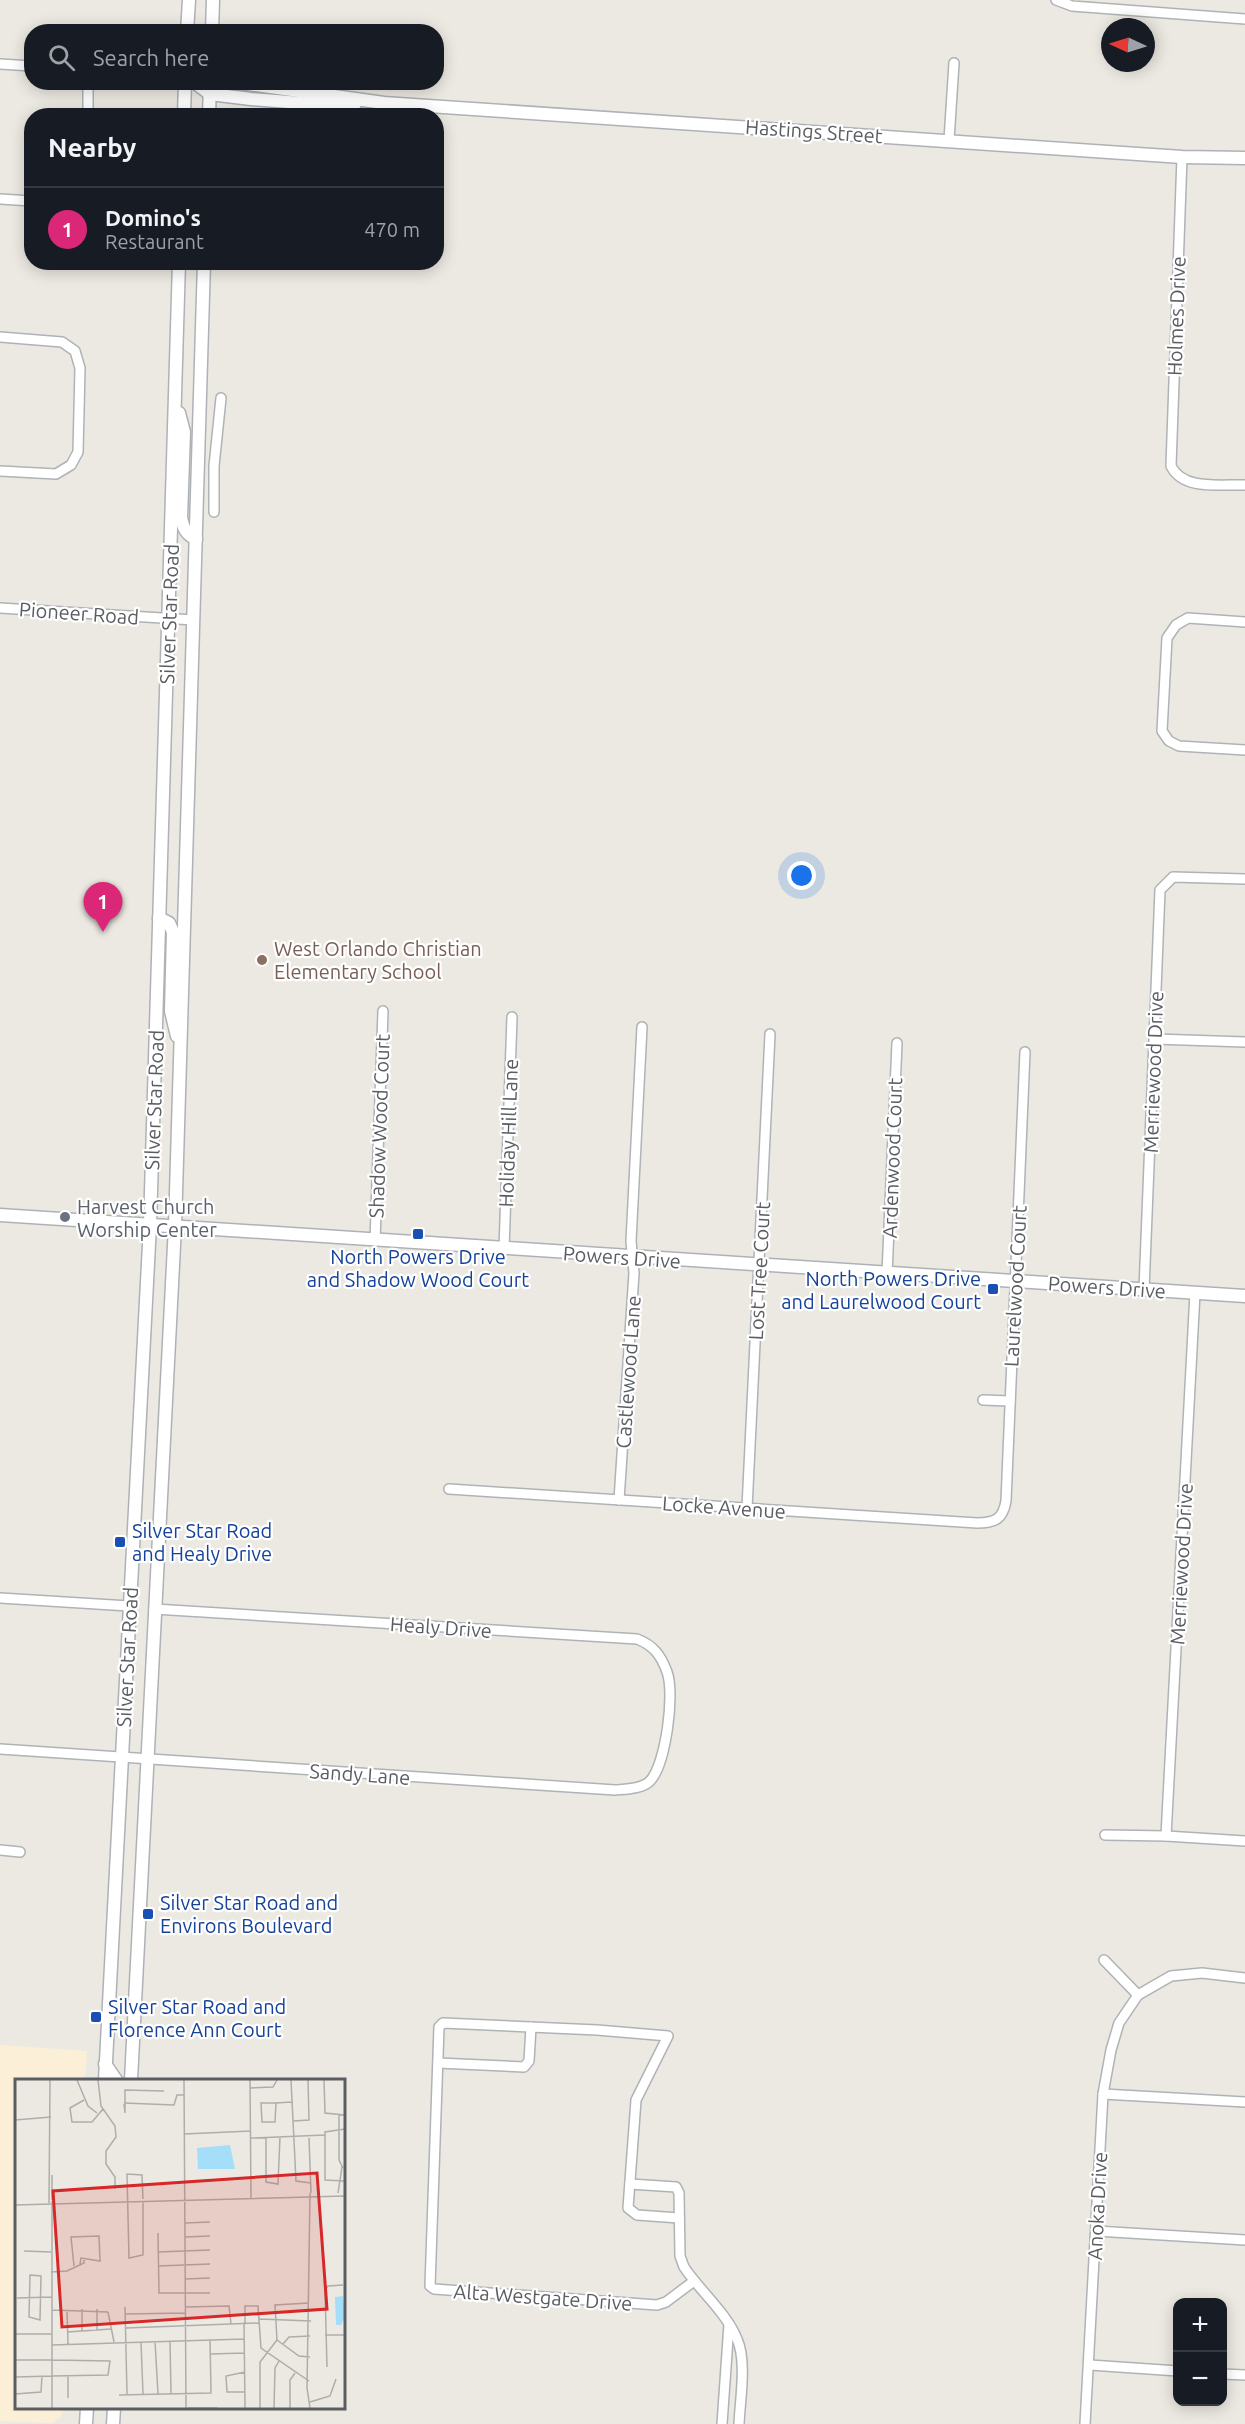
<!DOCTYPE html>
<html lang="en">
<head>
<meta charset="utf-8">
<style>
	body { margin:0; font-family:Ubuntu,sans-serif; background:#20242c; color:#f1f3f6 }
	.controls { position:absolute; right:18px; bottom:18px; display:grid; overflow:hidden; border-radius:12px; box-shadow:0 3px 15px #0003 }
	.controls button { width:54px; height:54px; display:grid; place-items:center; padding:0; border:0; border-bottom:2px solid #363941; background:#171b24; color:#f1f3f6; font:30px sans-serif }
	.compass { position:absolute; left:1101px; top:18px; width:54px; height:54px; border-radius:50%; background:#171b24; box-shadow:0 3px 15px #0003; rotate:274deg }
	.you { position:absolute; left:802px; top:876px; width:21px; height:21px; margin:-15px; border:4px solid #fff; border-radius:50%; background:#1a73e8; box-shadow:0 0 0 9px #1a73e833 }
	.badge { display:grid; place-items:center; width:39px; height:39px; border-radius:50%; background:#db2777; color:#fff; font-size:20px; font-weight:700 }
	.pin { position:absolute; translate:-50% -50px; filter:drop-shadow(0 2px 3px #0008) }
	.pin::after { content:''; position:absolute; top:32px; width:21px; height:18px; background:inherit; clip-path:polygon(0 0,100% 0,50% 100%) }
	.list { margin:0; padding:0; list-style:none }
	h2 { display:flex; justify-content:space-between; align-items:center; height:78px; margin:0; padding:0 24px; font-size:26px }
	h2 small { font-size:20px; font-weight:400; color:#9ea1a6 }
	.list li { display:grid; grid-template-columns:39px 1fr auto; gap:18px; align-items:center; box-sizing:border-box; height:84px; padding:0 24px; border-top:2px solid #363941 }
	.list b { display:block; font-size:22px; white-space:nowrap }
	.list p { margin:0; font-size:20px; white-space:nowrap; color:#9ea1a6 }
	.list em { font-size:20px; font-style:normal; color:#9ea1a6 }
	.icon { flex:none; width:33px; height:33px; fill:none; stroke:currentColor; stroke-width:2; stroke-linecap:round; stroke-linejoin:round }
	.map { position:relative; flex:none; width:1245px; height:2424px; overflow:hidden }
	.search { position:absolute; background:#171b24; box-shadow:0 3px 15px #0003; left:24px; top:24px; width:420px; height:66px; display:flex; align-items:center; gap:15px; box-sizing:border-box; padding:0 21px; border-radius:24px; color:#9ea1a6; font-size:22px }
	.panel { position:absolute; background:#171b24; box-shadow:0 3px 15px #0003; left:24px; top:108px; width:420px; height:162px; border-radius:24px }
	.map>svg:first-child { display:block }
	.commercial { fill:#fbefd7 }
	.lines { fill:none; stroke-linecap:round; stroke-linejoin:round }
	.street-casing { stroke:#afb3b6; stroke-width:12 }
	.secondary-casing { stroke:#aeb2b6; stroke-width:15 }
	.street { stroke:#fff; stroke-width:9 }
	.secondary { stroke:#fff; stroke-width:12 }
	.education-dot { fill:#8d6e63; stroke:#fff; stroke-width:2 }
	.worship-dot { fill:#6b7280; stroke:#fff; stroke-width:2 }
	.transit-dot { fill:#1a4fb4; stroke:#fff; stroke-width:2 }
	.labels { text-anchor:middle; dominant-baseline:central; stroke-width:4.5; stroke-linejoin:round; paint-order:stroke }
	.street-label { font-size:20px; fill:#5a5e62; stroke:#fff }
	.education-label { font-size:20px; fill:#785e54; stroke:#fff; text-anchor:start }
	.worship-label { font-size:20px; fill:#5b616d; stroke:#fff; text-anchor:start }
	.transit-label { font-size:20px; fill:#164399; stroke:#fff; text-anchor:start }
	.inset-road { fill:none; stroke:#aeadab; stroke-width:1.5 }
	.view { fill:#d62828; fill-opacity:0.15; stroke:#d62828; stroke-width:3 }
	.inset-edge { fill:none; stroke:#5a5e62; stroke-width:3 }
</style>
</head>
<body>
<div class="map">
<svg width="1245" height="2424" viewBox="0 0 1245 2424">
	<rect width="100%" height="100%" fill="#ece9e2"/>
	<path class="commercial" d="M 0,2045 L 87,2051 L 85,2080 L 16,2080 L 16,2408 L 64,2408 L 60,2418 L 52,2423 L 0,2421 Z"/>
	<g class="lines">
		<g class="street-casing">
			<g id="street">
				<path d="M 1056,0 L 1072,6 L 1245,19"/>
				<path d="M 0,64 L 32,66"/>
				<path d="M 88,116 L 88,82"/>
				<path d="M 949,140 L 954,63"/>
				<path d="M 1182,157 L 1171,466 C 1183,491 1221,484 1245,485"/>
				<path d="M 0,199 L 32,201"/>
				<path d="M 0,337 L 62,342 L 75,351 L 80,368 L 78,452 L 71,465 L 56,474 L 0,471"/>
				<path d="M 214,512 L 214,466 L 221,398"/>
				<path d="M 0,608 L 194,620"/>
				<path d="M 1245,622 L 1188,618 L 1176,625 L 1167,638 L 1162,731 L 1169,741 L 1179,746 L 1245,750"/>
				<path d="M 1155,1039 L 1245,1042"/>
				<path d="M 375,1241 L 383,1011"/>
				<path d="M 504,1249 L 512,1017"/>
				<path d="M 887,1274 L 897,1043"/>
				<path d="M 1144,1290 L 1160,890 L 1173,877 L 1245,879"/>
				<path d="M 983,1400 L 1010,1401"/>
				<path d="M 449,1489 L 977,1523 C 995,1523 1003,1519 1006,1501 L 1025,1052"/>
				<path d="M 619,1500 L 634,1273 L 631,1241 L 642,1027"/>
				<path d="M 747,1508 L 770,1034"/>
				<path d="M 0,1598 L 129,1606"/>
				<path d="M 0,1749 L 615,1790 C 626,1789 642,1789 650,1781 C 666,1764 675,1693 667,1672 C 661,1655 653,1645 637,1639 L 154,1609"/>
				<path d="M 1105,1835 L 1166,1836 L 1245,1841"/>
				<path d="M 1166,1836 L 1195,1293"/>
				<path d="M 0,1850 L 20,1852"/>
				<path d="M 1104,1960 L 1138,1995"/>
				<path d="M 438,2063 L 524,2067 L 529,2061 L 531,2027"/>
				<path d="M 1103,2094 L 1245,2102"/>
				<path d="M 630,2184 L 676,2187 L 679,2193 L 680,2256 L 684,2267 C 700,2291 726,2312 737,2339 C 747,2361 740,2400 739,2424"/>
				<path d="M 679,2218 L 637,2215 L 628,2208 L 636,2100 L 668,2036 L 597,2030 L 443,2023 L 439,2027 L 430,2286 L 434,2289 L 657,2305 L 666,2302 L 694,2281"/>
				<path d="M 1096,2231 L 1245,2240"/>
				<path d="M 1090,2365 L 1178,2371"/>
				<path d="M 1222,2374 L 1245,2375"/>
				<path d="M 722,2424 L 729,2324"/>
				<path d="M 1085,2424 L 1103,2094 L 1111,2050 L 1119,2023 L 1138,1995 L 1171,1976 L 1202,1973 L 1245,1978"/>
			</g>
		</g>
		<g class="secondary-casing">
			<g id="secondary">
				<path d="M 187,32 L 189,0"/>
				<path d="M 212,32 L 213,0"/>
				<path d="M 194,82 L 210,94 L 251,99 L 326,105 L 355,104"/>
				<path d="M 234,82 L 384,103 L 1182,157 L 1245,158"/>
				<path d="M 184,116 L 185,82"/>
				<path d="M 209,116 L 210,82"/>
				<path d="M 179,413 L 184,432 L 181,517 C 183,528 186,534 196,539"/>
				<path d="M 159,918 L 169,923 L 173,932 L 171,1011 L 177,1036"/>
				<path d="M 0,1215 L 1245,1296"/>
				<path d="M 105,2064 L 116,2080"/>
				<path d="M 105,2080 L 150,1225 L 179,262"/>
				<path d="M 131,2080 L 175,1226 L 204,262"/>
				<path d="M 86,2424 L 87,2408"/>
				<path d="M 113,2424 L 114,2408"/>
			</g>
		</g>
		<use href="#street" class="street"/>
		<use href="#secondary" class="secondary"/>
	</g>
	<circle class="education-dot" cx="262" cy="960" r="6"/>
	<circle class="worship-dot" cx="65" cy="1217" r="6"/>
	<g class="transit-dot">
		<rect x="412" y="1228" width="12" height="12" rx="3"/>
		<rect x="987" y="1283" width="12" height="12" rx="3"/>
		<rect x="114" y="1536" width="12" height="12" rx="3"/>
		<rect x="142" y="1908" width="12" height="12" rx="3"/>
		<rect x="90" y="2011" width="12" height="12" rx="3"/>
	</g>
	<g class="labels">
		<g class="street-label">
			<text transform="translate(814 131) rotate(4)">Hastings Street</text>
			<text transform="translate(1176 316) rotate(-88)">Holmes Drive</text>
			<text transform="translate(79 613) rotate(4)">Pioneer Road</text>
			<text transform="translate(169 614) rotate(-88)">Silver Star Road</text>
			<text transform="translate(1153 1072) rotate(-88)">Merriewood Drive</text>
			<text transform="translate(154 1100) rotate(-88)">Silver Star Road</text>
			<text transform="translate(379 1126) rotate(-88)">Shadow Wood Court</text>
			<text transform="translate(508 1133) rotate(-88)">Holiday Hill Lane</text>
			<text transform="translate(892 1158) rotate(-88)">Ardenwood Court</text>
			<text transform="translate(622 1257) rotate(4)">Powers Drive</text>
			<text transform="translate(759 1271) rotate(-87)">Lost Tree Court</text>
			<text transform="translate(1015 1286) rotate(-87)">Laurelwood Court</text>
			<text transform="translate(1107 1287) rotate(4)">Powers Drive</text>
			<text transform="translate(628 1372) rotate(-86)">Castlewood Lane</text>
			<text transform="translate(724 1507) rotate(4)">Locke Avenue</text>
			<text transform="translate(1181 1564) rotate(-87)">Merriewood Drive</text>
			<text transform="translate(441 1627) rotate(4)">Healy Drive</text>
			<text transform="translate(127 1657) rotate(-87)">Silver Star Road</text>
			<text transform="translate(360 1774) rotate(4)">Sandy Lane</text>
			<text transform="translate(1097 2206) rotate(-87)">Anoka Drive</text>
			<text transform="translate(543 2297) rotate(4)">Alta Westgate Drive</text>
		</g>
		<g class="education-label">
			<text x="274" y="948">West Orlando Christian<tspan x="274" dy="23">Elementary School</tspan></text>
		</g>
		<g class="worship-label">
			<text x="77" y="1206">Harvest Church<tspan x="77" dy="23">Worship Center</tspan></text>
		</g>
		<g class="transit-label">
			<text x="418" y="1256" text-anchor="middle">North Powers Drive<tspan x="418" dy="23">and Shadow Wood Court</tspan></text>
			<text x="981" y="1278" text-anchor="end">North Powers Drive<tspan x="981" dy="23">and Laurelwood Court</tspan></text>
			<text x="132" y="1530">Silver Star Road<tspan x="132" dy="23">and Healy Drive</tspan></text>
			<text x="160" y="1902">Silver Star Road and<tspan x="160" dy="23">Environs Boulevard</tspan></text>
			<text x="108" y="2006">Silver Star Road and<tspan x="108" dy="23">Florence Ann Court</tspan></text>
		</g>
	</g>
	<g transform="translate(15 2079)">
		<rect width="330" height="330" fill="#ece9e2"/>
		<path d="M 215,66 L 220,90 L 183,90 L 182,69 ZM 328,217 L 330,237 L 326,246 L 321,246 L 320,218 Z" fill="#a4def9"/>
		<path class="inset-road" d="M 62,1 L 73,27 L 82,34M 83,1 L 86,27 L 100,47 L 101,58 L 91,72 L 91,85 L 100,98 L 100,110M 169,1 L 171,329M 235,1 L 236,119M 276,1 L 281,102 L 296,104M 309,1 L 310,34 L 330,36M 235,9 L 258,8 L 262,1M 69,21 L 55,29 L 57,43 L 77,43 L 88,30M 109,24 L 159,26 L 162,16 L 169,16M 261,24 L 260,43 L 247,43 L 246,24 L 261,24 L 277,23M 109,25 L 110,34 L 110,11 L 149,12M 324,36 L 324,81 L 328,89M 0,41 L 36,38M 278,42 L 294,41 L 293,1M 330,50 L 310,53 L 310,101 L 330,102M 169,55 L 236,52M 236,59 L 310,56M 251,59 L 251,103 L 263,105 L 265,58M 294,59 L 296,114M 37,96 L 37,121M 323,114 L 327,88M 37,122 L 37,329M 128,123 L 128,176 L 114,179 L 112,95 L 127,96 L 128,120M 34,124 L 35,1M 0,126 L 330,117M 170,144 L 195,143M 143,154 L 144,214 L 195,214M 170,158 L 195,157M 9,172 L 36,173M 143,173 L 195,171M 59,187 L 56,158 L 84,157 L 85,182 L 66,179 L 65,185M 143,187 L 195,185M 36,193 L 52,192 L 69,184 L 69,179M 0,196 L 0,242M 15,196 L 26,197 L 25,241 L 14,238 ZM 170,200 L 195,199M 2,219 L 37,218M 110,228 L 112,315M 170,228 L 214,227 L 216,245M 67,230 L 67,252M 82,230 L 82,252M 37,231 L 93,233M 52,231 L 53,265M 93,233 L 99,263M 111,235 L 170,234M 244,240 L 296,242M 229,245 L 230,329M 230,245 L 230,227 L 243,227 L 246,269 L 294,302M 111,249 L 244,244M 52,253 L 96,250M 0,255 L 37,255M 310,256 L 330,256M 262,261 L 260,226 L 294,224M 262,261 L 284,277 L 295,278M 140,262 L 143,315M 155,262 L 156,315M 126,263 L 128,315M 268,265 L 274,258 L 295,257M 37,266 L 229,260M 196,275 L 229,274M 0,281 L 37,281M 37,281 L 95,282 L 93,296 L 37,297M 312,288 L 310,211 L 313,207 L 328,206M 230,293 L 211,297 L 212,313 L 230,313M 53,297 L 53,319M 0,298 L 37,297M 0,315 L 26,313 L 27,297M 104,316 L 196,314 L 195,261M 295,323 L 315,317 L 321,300M 173,329 L 202,329M 245,329 L 245,283 L 262,261M 259,329 L 260,289 L 264,282M 275,329 L 275,301 L 280,294M 295,329 L 292,309 L 295,114"/>
		<path class="view" d="M 302,94 L 312,230 L 47,248 L 38,112 Z"/>
		<rect width="330" height="330" class="inset-edge"/>
	</g>
</svg>
<div class="controls">
<button>+</button>
<button>−</button>
</div>
<svg class="compass" viewBox="-18 -18 36 36"><path d="M0-13l5 13h-10z" fill="#e53935"/><path d="M0 13l5-13h-10z" fill="#9ea1a6"/></svg>
<div class="you"></div>
<div class="pin badge" style="left:103px;top:932px">1</div>
<div class="search"><svg class="icon" aria-label="search" viewBox="0 0 24 24"><circle cx="10" cy="10" r="6"/><path d="M15 15l6 6"/></svg>Search here</div>
<section class="panel">
<h2>Nearby<small></small></h2>
<ul class="list">
<li><span class="badge">1</span><div><b>Domino's</b><p>Restaurant</p></div><em>470 m</em></li>
</ul>
</section>
</div>
</body>
</html>
